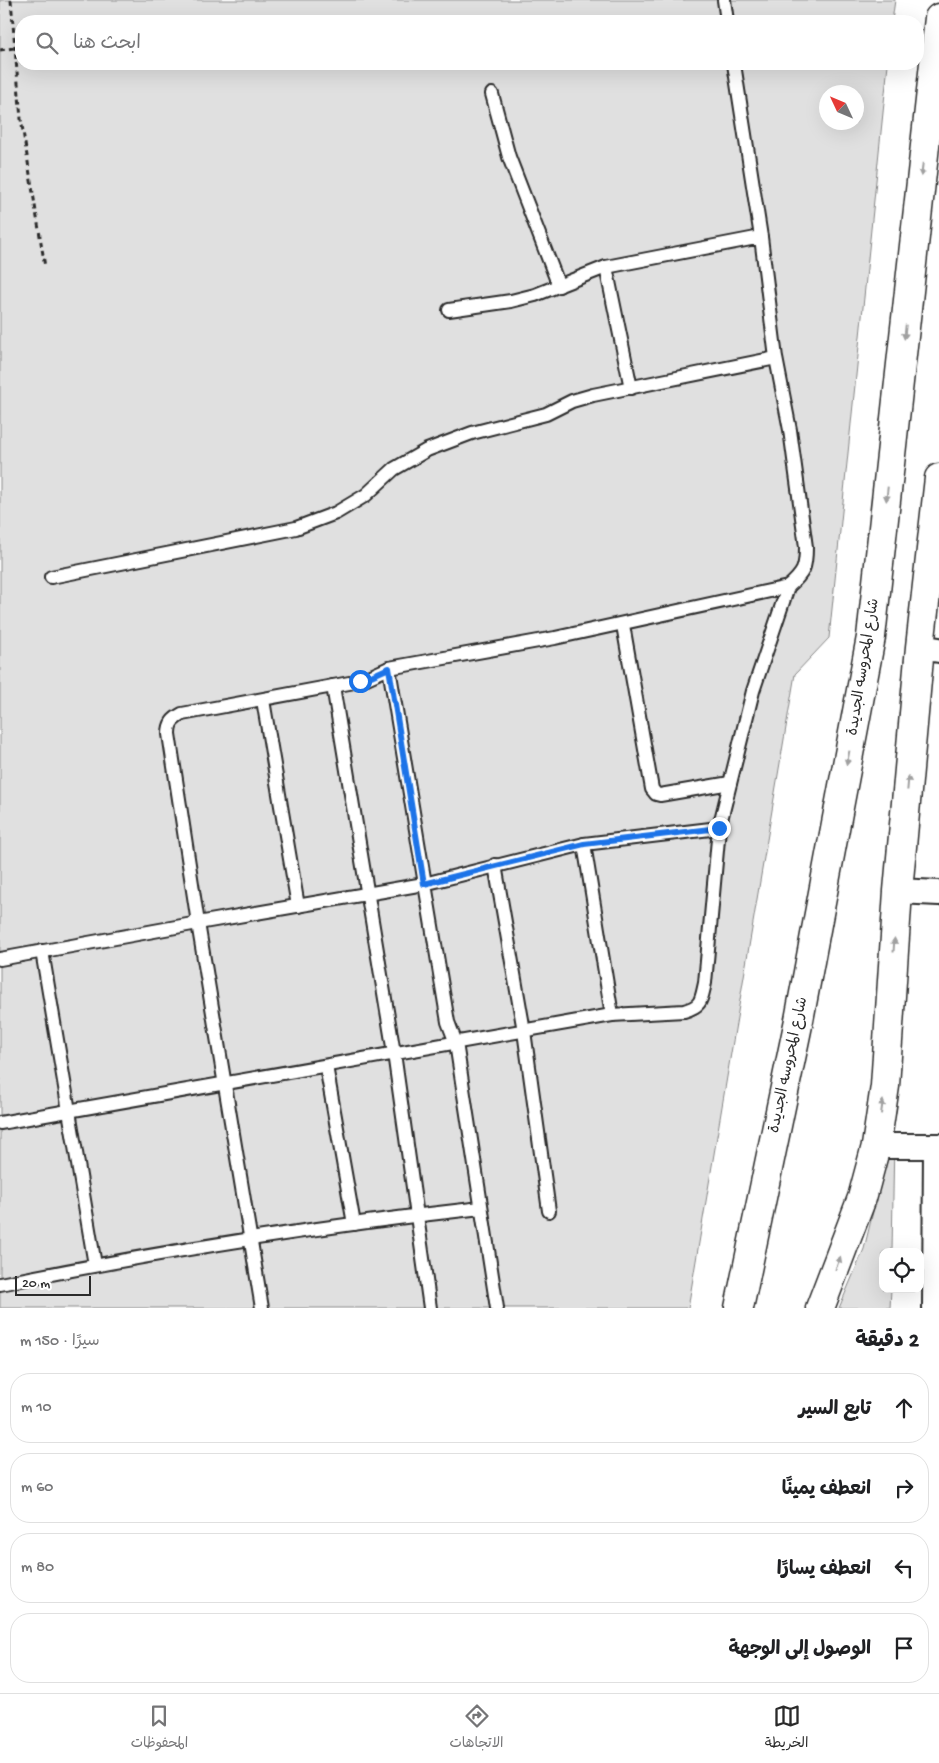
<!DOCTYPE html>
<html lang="ar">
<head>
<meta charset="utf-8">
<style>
	body { margin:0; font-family:"Gochi Hand","Playpen Sans Arabic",sans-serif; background:#f2f2f2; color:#202124; direction:rtl }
	.controls { position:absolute; right:15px; bottom:15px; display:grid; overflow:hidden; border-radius:10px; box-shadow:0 5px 20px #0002 }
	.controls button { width:45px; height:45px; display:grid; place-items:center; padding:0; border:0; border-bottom:1px solid #e0e0e0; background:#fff; color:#202124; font:25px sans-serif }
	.compass { position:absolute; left:819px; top:85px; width:45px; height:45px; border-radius:50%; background:#fff; box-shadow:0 5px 20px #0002; rotate:314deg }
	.scale { position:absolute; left:15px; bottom:12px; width:76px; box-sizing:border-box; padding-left:5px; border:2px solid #2b2b2b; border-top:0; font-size:14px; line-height:18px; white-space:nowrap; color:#2b2b2b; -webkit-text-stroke:4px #fff; paint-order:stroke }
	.stop { position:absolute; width:15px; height:15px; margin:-11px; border:4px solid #1a73e8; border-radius:50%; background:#fff }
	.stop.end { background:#1a73e8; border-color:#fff; box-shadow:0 1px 5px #0008 }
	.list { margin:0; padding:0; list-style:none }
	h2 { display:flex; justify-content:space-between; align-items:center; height:65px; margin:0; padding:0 20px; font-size:21px }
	h2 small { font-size:16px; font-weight:400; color:#757577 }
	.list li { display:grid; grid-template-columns:32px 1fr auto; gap:15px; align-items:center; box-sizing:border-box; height:70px; margin:0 10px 10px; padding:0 10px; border:1px solid #e0e0e0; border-radius:20px }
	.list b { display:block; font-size:19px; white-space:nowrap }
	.list em { font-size:16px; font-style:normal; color:#757577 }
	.icon { flex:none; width:28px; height:28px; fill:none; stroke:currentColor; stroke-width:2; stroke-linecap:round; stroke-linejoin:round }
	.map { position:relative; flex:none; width:939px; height:1308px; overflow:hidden; direction:ltr }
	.search { position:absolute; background:#fff; box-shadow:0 5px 20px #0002; left:15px; right:15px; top:15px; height:55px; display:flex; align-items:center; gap:12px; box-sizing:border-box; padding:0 18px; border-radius:20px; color:#757577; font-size:19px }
	.sheet { height:385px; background:#fff }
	nav { display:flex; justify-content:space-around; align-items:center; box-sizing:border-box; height:70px; border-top:1px solid #e0e0e0; background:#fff; font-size:14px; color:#757577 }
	nav a { display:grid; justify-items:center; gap:2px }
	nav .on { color:#2b2b2b }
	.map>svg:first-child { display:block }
	.green { fill:#e0e0e0; stroke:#868686; fill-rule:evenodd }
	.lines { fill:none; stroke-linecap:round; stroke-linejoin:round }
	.service-casing { stroke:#2b2b2b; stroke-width:16 }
	.minor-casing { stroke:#2b2b2b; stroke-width:28 }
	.secondary-casing { stroke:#2b2b2b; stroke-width:31 }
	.path { stroke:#2b2b2b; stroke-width:3; stroke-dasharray:5 4; stroke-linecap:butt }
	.service { stroke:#fff; stroke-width:12 }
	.minor { stroke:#fff; stroke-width:24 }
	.secondary { stroke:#fff; stroke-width:28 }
	.oneway { fill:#a0a0a0 }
	.route { stroke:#1a73e8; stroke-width:6 }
	.labels { text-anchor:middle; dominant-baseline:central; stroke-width:4.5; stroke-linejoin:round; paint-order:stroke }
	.street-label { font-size:15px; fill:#2b2b2b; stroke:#fff }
</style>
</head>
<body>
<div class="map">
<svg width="939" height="1308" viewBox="0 0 939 1308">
	<rect width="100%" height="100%" fill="#fff"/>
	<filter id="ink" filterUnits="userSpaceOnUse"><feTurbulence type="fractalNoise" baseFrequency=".02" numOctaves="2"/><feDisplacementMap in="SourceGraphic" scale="10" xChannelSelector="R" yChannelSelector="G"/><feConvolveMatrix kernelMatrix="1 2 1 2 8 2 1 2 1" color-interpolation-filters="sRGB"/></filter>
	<g filter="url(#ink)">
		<g class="green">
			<path d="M 0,0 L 895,0 L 892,21 L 21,21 L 21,64 L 888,64 L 829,638 L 795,674 L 688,1308 L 0,1308 ZM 826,92 L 856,92 L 856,122 L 826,122 Z"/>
			<path d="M 894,1138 L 892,1252 L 883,1252 L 883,1289 L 891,1289 L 890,1308 L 839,1308 L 864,1249 L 887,1154 Z"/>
		</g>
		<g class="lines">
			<g class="service-casing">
				<g id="service">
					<path d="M 724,0 L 727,21"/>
					<path d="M 734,64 L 761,237"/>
					<path d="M 492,94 L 509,157 L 559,286"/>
					<path d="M 606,267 L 631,388"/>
					<path d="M 51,577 L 296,528 L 336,513 L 366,495 L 394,469 L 427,450 L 472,433 L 546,414 L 572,401 L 593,395 L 776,358"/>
					<path d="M 623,625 L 652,789 L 656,794 L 660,795 L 730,783"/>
					<path d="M 389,668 L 448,1022 L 456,1043 L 497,1308"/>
					<path d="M 333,686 L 394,1053 L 430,1308"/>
					<path d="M 263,700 L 298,906"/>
					<path d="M 584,844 L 612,1015"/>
					<path d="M 495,865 L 524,1031 L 549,1211"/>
					<path d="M 42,951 L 95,1265"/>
					<path d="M 0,959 L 198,923 L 424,884 L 584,844 L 719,828 L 753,691 L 788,587"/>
					<path d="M 326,1066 L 354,1224"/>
					<path d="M 0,1123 L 612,1015 L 684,1011 C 702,1006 701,1000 705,983 L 719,828"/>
					<path d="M 0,1284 C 159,1252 319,1226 481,1208"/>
					<path d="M 262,1308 L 198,923 L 169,734 C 169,723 173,719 182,714 L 360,681 L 389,668 L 555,638 L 788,587 C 804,573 806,568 806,547 L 790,430 L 776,358 L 761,237 L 606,267 L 535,295 L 511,301 L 449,310"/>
				</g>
			</g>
			<g class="minor-casing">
				<g id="minor">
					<path d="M 920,647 L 939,650"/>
					<path d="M 898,891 L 939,893"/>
					<path d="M 876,1146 L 939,1146"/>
					<path d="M 935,1308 L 936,1146"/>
				</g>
			</g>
			<g class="secondary-casing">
				<g id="secondary">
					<path d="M 739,1308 L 799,1020 L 871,637 L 939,18"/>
					<path d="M 820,1308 L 862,1198 L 876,1146 L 885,1086 L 898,891 L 920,647 L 939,478"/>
				</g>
			</g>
			<g class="path">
				<path d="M 11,0 L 21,119 L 45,267"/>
				<path d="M 0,50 L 21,47"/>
			</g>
			<use href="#service" class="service"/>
			<use href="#minor" class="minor"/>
			<use href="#secondary" class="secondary"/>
		</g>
		<defs><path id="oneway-solid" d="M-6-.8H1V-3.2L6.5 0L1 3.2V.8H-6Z" transform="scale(1.25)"/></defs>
		<g class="oneway">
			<use href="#oneway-solid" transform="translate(922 170) rotate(96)"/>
			<use href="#oneway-solid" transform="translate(905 332) rotate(96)"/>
			<use href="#oneway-solid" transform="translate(887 494) rotate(96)"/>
			<use href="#oneway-solid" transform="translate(848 758) rotate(101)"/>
			<use href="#oneway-solid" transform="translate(908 783) rotate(-85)"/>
			<use href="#oneway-solid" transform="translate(894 945) rotate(-86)"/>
			<use href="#oneway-solid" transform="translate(882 1107) rotate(-82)"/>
			<use href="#oneway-solid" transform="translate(838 1263) rotate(-69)"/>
		</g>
	</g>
	<g class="lines" filter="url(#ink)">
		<path class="route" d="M 360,681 L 389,668 L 424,884 L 584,844 L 719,828"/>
	</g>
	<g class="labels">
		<g class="street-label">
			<text transform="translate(864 667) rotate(-81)">شارع المحروسه الجديدة</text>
			<text transform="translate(789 1065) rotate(-78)">شارع المحروسه الجديدة</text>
		</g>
	</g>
</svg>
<div class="controls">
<button><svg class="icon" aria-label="locate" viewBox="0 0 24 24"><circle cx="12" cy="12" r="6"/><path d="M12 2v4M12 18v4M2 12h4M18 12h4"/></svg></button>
</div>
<svg class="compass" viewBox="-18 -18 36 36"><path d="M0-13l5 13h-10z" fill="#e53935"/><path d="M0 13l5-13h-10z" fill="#757577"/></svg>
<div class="scale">20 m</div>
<div class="stop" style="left:360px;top:681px"></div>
<div class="stop end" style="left:719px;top:828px"></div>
<div class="search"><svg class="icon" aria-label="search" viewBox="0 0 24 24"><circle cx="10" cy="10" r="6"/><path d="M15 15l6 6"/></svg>ابحث هنا</div>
</div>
<section class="sheet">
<h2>2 دقيقة<small>سيرًا · 150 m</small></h2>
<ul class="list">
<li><svg class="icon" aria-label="ahead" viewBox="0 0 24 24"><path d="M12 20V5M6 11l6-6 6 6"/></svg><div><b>تابع السير</b></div><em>10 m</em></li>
<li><svg class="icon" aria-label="right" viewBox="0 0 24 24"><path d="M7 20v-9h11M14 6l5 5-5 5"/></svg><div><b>انعطف يمينًا</b></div><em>60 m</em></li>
<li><svg class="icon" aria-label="left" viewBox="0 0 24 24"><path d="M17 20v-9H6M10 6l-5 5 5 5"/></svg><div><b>انعطف يسارًا</b></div><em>80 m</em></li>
<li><svg class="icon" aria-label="arrive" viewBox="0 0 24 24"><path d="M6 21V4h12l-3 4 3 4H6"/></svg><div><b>الوصول إلى الوجهة</b></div></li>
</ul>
</section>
<nav>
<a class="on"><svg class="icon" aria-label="map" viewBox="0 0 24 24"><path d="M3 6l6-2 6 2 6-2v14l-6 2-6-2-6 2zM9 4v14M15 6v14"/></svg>الخريطة</a>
<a><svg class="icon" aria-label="directions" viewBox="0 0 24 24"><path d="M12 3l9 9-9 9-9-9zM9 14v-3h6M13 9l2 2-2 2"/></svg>الاتجاهات</a>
<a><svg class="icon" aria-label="saved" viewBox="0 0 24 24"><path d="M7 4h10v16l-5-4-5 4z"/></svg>المحفوظات</a>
</nav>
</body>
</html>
